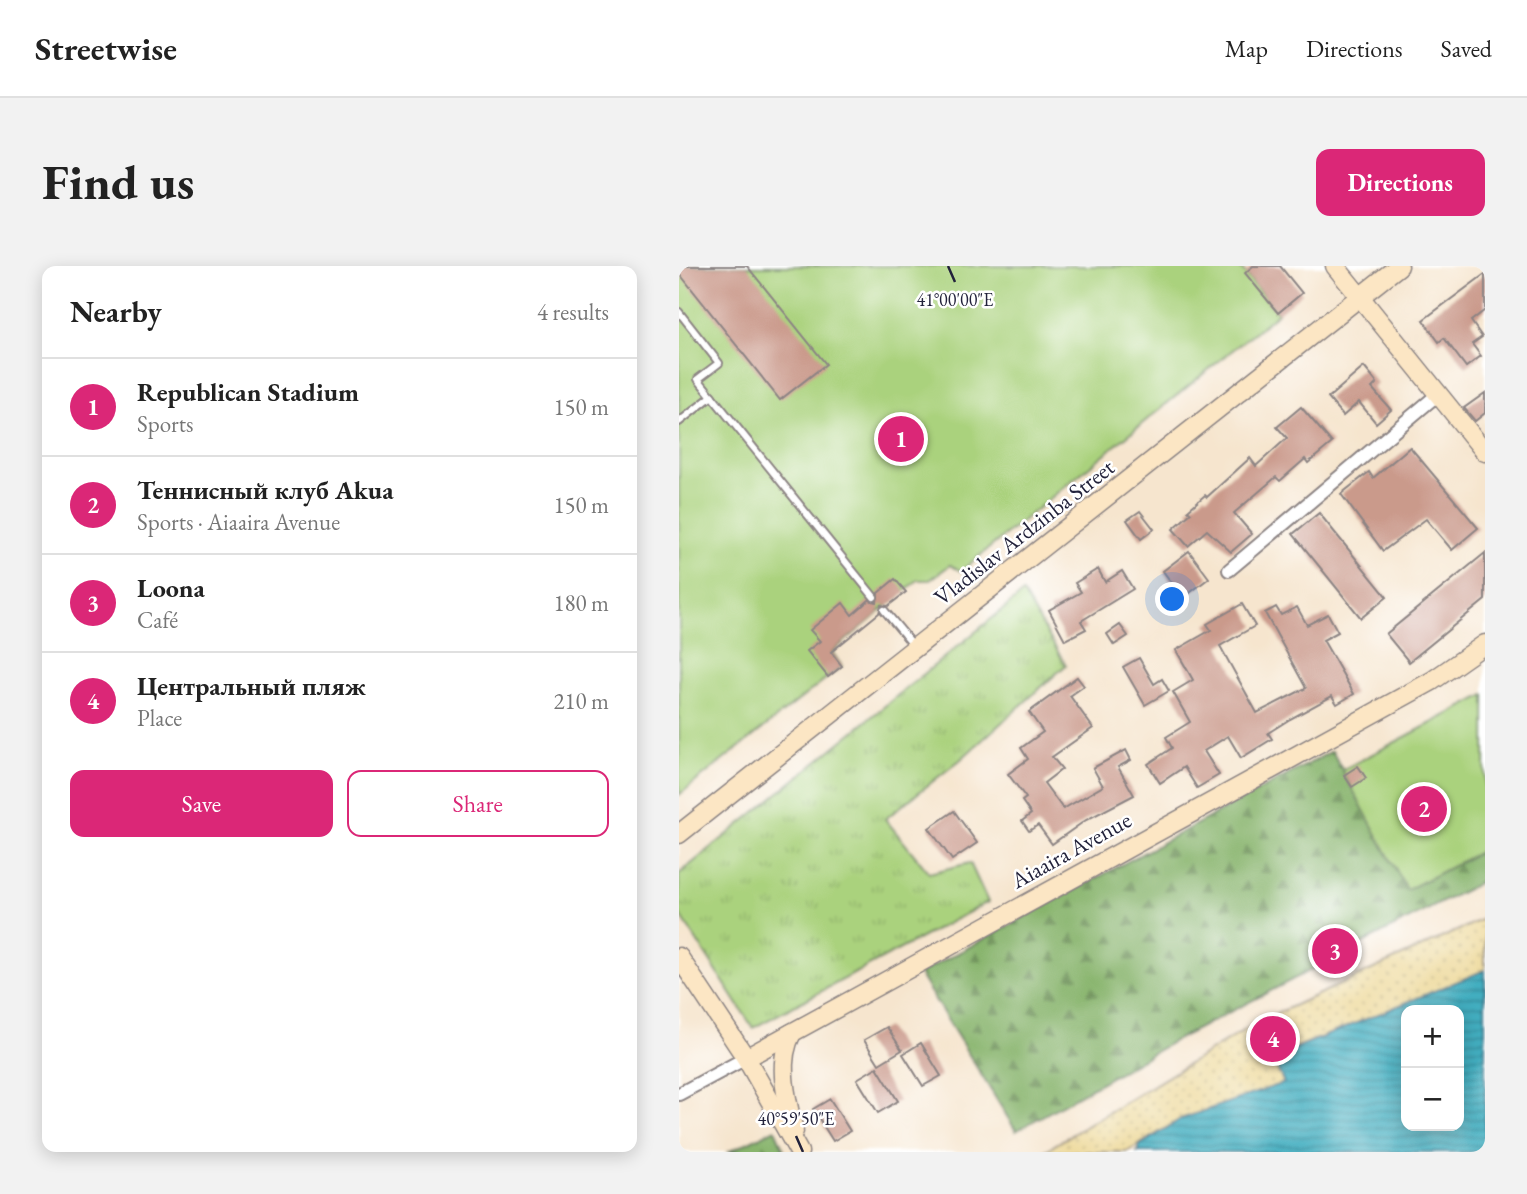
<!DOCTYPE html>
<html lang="en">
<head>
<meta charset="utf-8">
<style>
	body { margin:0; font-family:"EB Garamond",serif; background:#f2f2f2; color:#222 }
	.controls { position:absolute; right:21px; bottom:21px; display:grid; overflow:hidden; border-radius:14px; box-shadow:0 4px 18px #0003 }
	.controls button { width:63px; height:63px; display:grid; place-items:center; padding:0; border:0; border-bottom:2px solid #e0e0e0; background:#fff; color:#222; font:35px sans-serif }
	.you { position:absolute; left:494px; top:334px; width:24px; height:24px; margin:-18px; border:5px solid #fff; border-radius:50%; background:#1a73e8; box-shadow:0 0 0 10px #1a73e833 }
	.badge { display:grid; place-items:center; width:46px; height:46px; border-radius:50%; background:#db2777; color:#fff; font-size:23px; font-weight:700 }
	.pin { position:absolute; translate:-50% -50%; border:4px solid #fff; box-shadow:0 2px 7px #0006 }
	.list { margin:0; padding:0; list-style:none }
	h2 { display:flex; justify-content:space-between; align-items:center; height:91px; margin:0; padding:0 28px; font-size:30px }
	h2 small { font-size:23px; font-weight:400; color:#767676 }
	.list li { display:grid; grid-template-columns:46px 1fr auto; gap:21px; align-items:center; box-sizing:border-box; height:98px; padding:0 28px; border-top:2px solid #e0e0e0 }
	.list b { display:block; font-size:26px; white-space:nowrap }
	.list p { margin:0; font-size:23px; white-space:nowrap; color:#767676 }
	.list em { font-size:23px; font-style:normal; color:#767676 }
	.actions { display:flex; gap:14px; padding:21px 28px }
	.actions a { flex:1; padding:16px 0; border:2px solid #db2777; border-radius:14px; text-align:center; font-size:24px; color:#db2777 }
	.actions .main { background:#db2777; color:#fff }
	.map { position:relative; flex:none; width:806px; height:886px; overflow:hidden; border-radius:14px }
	header { display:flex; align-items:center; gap:42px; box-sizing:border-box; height:98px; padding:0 35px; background:#fff; border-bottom:2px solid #e0e0e0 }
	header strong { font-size:33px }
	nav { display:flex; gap:38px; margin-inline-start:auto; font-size:24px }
	.intro { display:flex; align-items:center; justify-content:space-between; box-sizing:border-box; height:168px; padding:0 42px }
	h1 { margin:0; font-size:49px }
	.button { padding:18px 32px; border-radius:14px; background:#db2777; color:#fff; font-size:24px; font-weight:700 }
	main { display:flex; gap:42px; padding:0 42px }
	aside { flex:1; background:#fff; border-radius:14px; box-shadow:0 4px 18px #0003 }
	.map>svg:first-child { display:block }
	.grass { fill:url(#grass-tufts); stroke:#667a5c; stroke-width:2 }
	.forest { fill:url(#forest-firs); stroke:#546b54; stroke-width:2 }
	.sand { fill:url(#sand-dots); stroke:#887e6c; stroke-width:2 }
	.park { fill:#aad27d; stroke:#667a5c; stroke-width:2 }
	.water { fill:url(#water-rules); stroke:#32687e; stroke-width:2; fill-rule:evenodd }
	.building { fill:#ca9a8b }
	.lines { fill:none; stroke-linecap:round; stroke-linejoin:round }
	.lane-casing { stroke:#8c8484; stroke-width:10 }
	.street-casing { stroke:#8c8484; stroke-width:16 }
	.secondary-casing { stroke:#8c8484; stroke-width:21 }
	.lane { stroke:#fff; stroke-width:6 }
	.street { stroke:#fff; stroke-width:12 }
	.secondary { stroke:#fce6c4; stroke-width:18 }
	.ticks { fill:none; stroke:#22223b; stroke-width:2.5 }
	.labels { text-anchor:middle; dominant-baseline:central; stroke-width:5; stroke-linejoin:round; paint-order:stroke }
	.street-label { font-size:23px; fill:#22223b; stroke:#fff }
	.ticks-label { font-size:18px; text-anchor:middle; fill:#22223b; stroke:#fff; stroke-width:5; stroke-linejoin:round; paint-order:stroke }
</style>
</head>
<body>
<header>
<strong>Streetwise</strong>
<nav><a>Map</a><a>Directions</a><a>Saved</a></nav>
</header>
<div class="intro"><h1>Find us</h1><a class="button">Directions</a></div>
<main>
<aside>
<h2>Nearby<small>4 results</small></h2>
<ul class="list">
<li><span class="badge">1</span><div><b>Republican Stadium</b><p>Sports</p></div><em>150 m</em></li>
<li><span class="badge">2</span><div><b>Теннисный клуб Akua</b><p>Sports · Aiaaira Avenue</p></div><em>150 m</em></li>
<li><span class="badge">3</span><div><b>Loona</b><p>Café</p></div><em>180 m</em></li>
<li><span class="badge">4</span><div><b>Центральный пляж</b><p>Place</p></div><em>210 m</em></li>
</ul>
<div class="actions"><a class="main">Save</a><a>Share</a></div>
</aside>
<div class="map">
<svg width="806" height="886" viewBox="0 0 806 886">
	<defs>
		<pattern id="grass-tufts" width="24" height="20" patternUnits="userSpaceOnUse" patternTransform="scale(1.75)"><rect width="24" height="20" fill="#aad27d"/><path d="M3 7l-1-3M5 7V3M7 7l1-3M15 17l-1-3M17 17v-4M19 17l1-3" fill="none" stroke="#92b46d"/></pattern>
		<pattern id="forest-firs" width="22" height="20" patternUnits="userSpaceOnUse" patternTransform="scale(1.75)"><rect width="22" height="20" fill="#87b46c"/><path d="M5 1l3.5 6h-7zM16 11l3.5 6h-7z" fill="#6e925a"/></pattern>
		<pattern id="sand-dots" width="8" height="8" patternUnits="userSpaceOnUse" patternTransform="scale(1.75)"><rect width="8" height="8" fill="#eeda9e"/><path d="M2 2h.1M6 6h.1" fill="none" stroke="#ccbb89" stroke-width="1.8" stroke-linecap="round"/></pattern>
		<pattern id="water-rules" width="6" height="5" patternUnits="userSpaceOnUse" patternTransform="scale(1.75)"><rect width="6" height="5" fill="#42aec0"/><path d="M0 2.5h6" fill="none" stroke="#378d9d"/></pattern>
	</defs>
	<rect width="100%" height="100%" fill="#fff"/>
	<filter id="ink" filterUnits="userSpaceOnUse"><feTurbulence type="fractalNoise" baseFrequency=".0143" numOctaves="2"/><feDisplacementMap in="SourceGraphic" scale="14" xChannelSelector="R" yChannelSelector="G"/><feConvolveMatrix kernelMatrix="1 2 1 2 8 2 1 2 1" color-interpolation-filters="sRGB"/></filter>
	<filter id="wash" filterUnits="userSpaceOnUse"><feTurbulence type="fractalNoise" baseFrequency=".00686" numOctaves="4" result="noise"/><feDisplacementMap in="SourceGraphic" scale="28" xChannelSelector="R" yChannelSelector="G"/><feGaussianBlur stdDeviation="1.57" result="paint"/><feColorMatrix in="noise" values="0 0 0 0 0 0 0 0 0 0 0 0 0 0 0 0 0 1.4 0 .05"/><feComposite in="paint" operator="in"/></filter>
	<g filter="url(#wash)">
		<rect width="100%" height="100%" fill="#f6e5ce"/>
		<path class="grass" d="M 344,327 L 387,399 L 281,494 L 206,553 L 250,607 L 291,597 L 309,636 L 74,762 L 0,647 L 0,608 Z"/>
		<g class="forest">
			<path d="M 653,485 L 728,624 L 806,583 L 806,614 L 495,775 L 337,865 L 240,708 Z"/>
			<path d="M 96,863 L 106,886 L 49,886 Z"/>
		</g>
		<path class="sand" d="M 806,652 L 806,705 L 593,791 L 606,817 L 502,853 L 448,886 L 364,886 L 581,755 Z"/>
		<g class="park">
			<path d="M 0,0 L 560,0 L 599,47 L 282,305 L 271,299 L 251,314 L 239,314 L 153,386 L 163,400 L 0,529 Z"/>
			<path d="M 806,429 L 806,583 L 728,624 L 663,504 Z"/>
		</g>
		<path class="water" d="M 806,704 L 806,886 L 458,886 L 460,880 L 502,853 L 605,817 L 593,792 ZM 727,744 L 780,744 L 780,860 L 727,860 Z"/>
		<g id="blocks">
			<g class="building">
				<path d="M 0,0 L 68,0 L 147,98 L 101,134 L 0,7 Z"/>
				<path d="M 574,0 L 601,0 L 623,27 L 599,47 L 566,7 Z"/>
				<path d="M 806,8 L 806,44 L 792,55 L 803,71 L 793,78 L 802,90 L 787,101 L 765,72 L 760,76 L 744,54 Z"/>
				<path d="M 685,101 L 698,117 L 693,122 L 712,144 L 697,157 L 680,136 L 664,150 L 649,132 Z"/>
				<path d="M 806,127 L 806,147 L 796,155 L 785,142 Z"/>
				<path d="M 622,141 L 653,177 L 629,197 L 626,193 L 601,215 L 597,211 L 555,247 L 573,268 L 552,286 L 528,264 L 509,280 L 494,263 L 512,247 L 509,244 L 526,229 L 528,231 L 571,192 L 577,200 L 608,172 L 598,161 Z"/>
				<path d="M 731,181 L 799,262 L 773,284 L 747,253 L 704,285 L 662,228 L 690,206 L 694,212 Z"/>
				<path d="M 461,245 L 475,263 L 462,273 L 448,254 Z"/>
				<path d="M 640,247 L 708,331 L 682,352 L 614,268 Z"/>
				<path d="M 510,285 L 530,312 L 504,332 L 484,305 Z"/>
				<path d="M 806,287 L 806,334 L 730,396 L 707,368 Z"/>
				<path d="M 419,303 L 426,316 L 443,305 L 454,323 L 402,355 L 407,363 L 386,374 L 370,344 L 402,326 L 396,317 Z"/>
				<path d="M 216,313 L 227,326 L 209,340 L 202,339 L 200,347 L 152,386 L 163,400 L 149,411 L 128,385 L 141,375 L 131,364 L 164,337 L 173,349 L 190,334 L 198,336 L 199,327 Z"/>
				<path d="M 563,338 L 576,360 L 541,380 L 578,447 L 627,422 L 586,347 L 597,341 L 602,349 L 618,341 L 628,359 L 649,348 L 659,366 L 644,374 L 675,428 L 658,438 L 653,430 L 611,453 L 589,467 L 593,473 L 562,492 L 549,470 L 525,485 L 540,509 L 518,522 L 505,501 L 481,517 L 469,498 L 493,482 L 487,471 L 511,456 L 494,426 L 514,414 L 497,384 L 532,364 L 528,358 Z"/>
				<path d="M 441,359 L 449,370 L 435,379 L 428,368 Z"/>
				<path d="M 460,392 L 475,418 L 483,413 L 490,425 L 466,439 L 444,401 Z"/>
				<path d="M 398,411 L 405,420 L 391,430 L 414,462 L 373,491 L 383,503 L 365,517 L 384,543 L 424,520 L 414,502 L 447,484 L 452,494 L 439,501 L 455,529 L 407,554 L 373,578 L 359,559 L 350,565 L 343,555 L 352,548 L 343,535 L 347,532 L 329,508 L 349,493 L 342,482 L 364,466 L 350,446 Z"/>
				<path d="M 679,500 L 687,512 L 673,521 L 665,509 Z"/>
				<path d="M 275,545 L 298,577 L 273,594 L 250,562 Z"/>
				<path d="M 208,761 L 223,784 L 200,798 L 185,774 Z"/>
				<path d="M 242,777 L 262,810 L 244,820 L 224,788 Z"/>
				<path d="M 198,801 L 219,835 L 199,847 L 178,813 Z"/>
				<path d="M 151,833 L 171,865 L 154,875 L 134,843 Z"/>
			</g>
		</g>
	</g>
	<g filter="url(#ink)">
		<use href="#blocks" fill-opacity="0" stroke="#8c8484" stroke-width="2"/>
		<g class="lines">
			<g class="lane-casing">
				<g id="lane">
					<path d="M 0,46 L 40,97 L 19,113 L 195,331"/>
					<path d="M 0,156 L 33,130"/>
					<path d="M 205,344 L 235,380"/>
				</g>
			</g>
			<g class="street-casing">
				<g id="street">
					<path d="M 550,304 L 758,129"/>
					<path d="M 0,828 L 67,792"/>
				</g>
			</g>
			<g class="secondary-casing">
				<g id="secondary">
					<path d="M 656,0 L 806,186"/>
					<path d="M 0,568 L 720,0"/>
					<path d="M 0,691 L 67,792 L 120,886"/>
					<path d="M 113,767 C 97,796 108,834 115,865"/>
					<path d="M 67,792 L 753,415 L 806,378"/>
				</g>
			</g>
			<use href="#lane" class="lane"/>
			<use href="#street" class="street"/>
			<use href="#secondary" class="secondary"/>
		</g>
	</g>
	<path class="ticks" d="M 269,0 L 276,16M 117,870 L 124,886"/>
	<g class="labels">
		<g class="street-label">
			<text transform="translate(345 266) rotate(-38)">Vladislav Ardzinba Street</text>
			<text transform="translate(392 584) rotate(-29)">Aiaaira Avenue</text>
		</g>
	</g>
	<g class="ticks-label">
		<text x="276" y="40">41°00'00"E</text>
		<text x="117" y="859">40°59'50"E</text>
	</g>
</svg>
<div class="controls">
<button>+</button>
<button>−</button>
</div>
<div class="you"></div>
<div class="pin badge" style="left:222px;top:173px">1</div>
<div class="pin badge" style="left:745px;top:543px">2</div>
<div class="pin badge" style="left:656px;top:685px">3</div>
<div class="pin badge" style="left:594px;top:773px">4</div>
</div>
</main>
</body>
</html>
